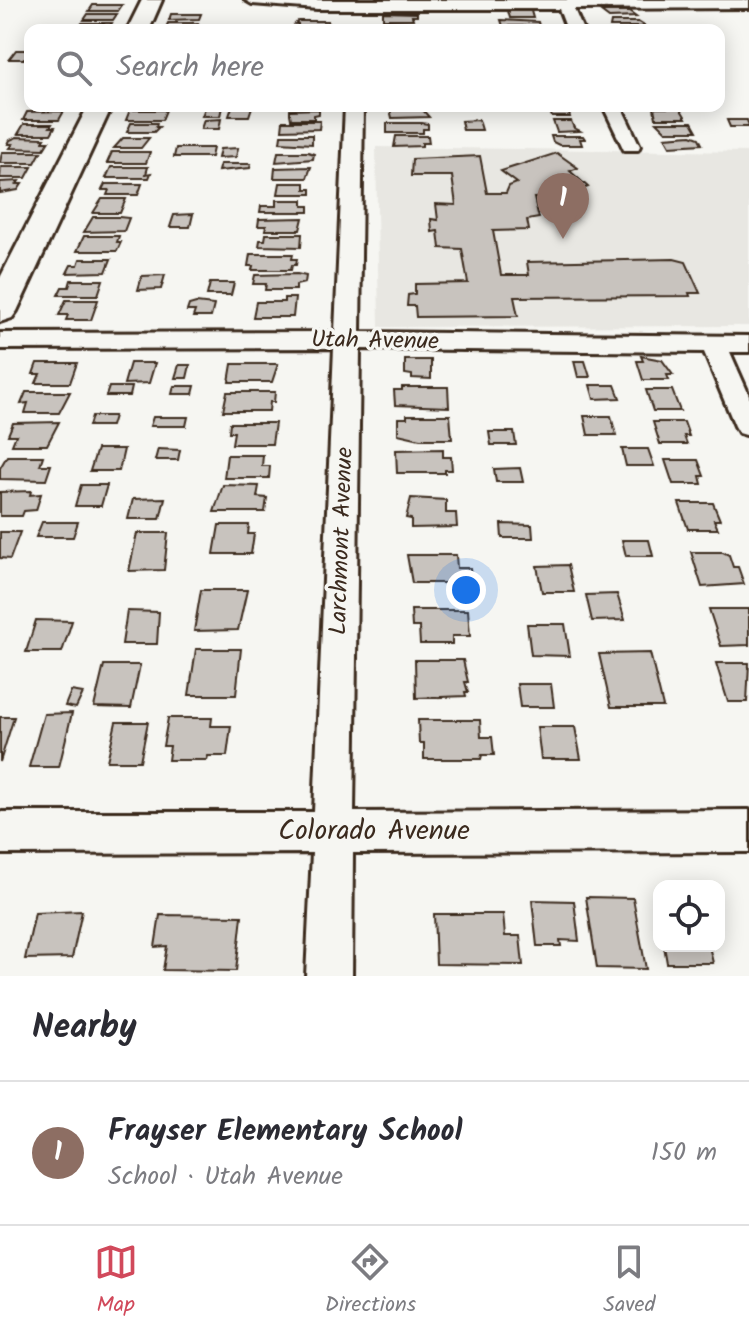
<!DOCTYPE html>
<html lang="en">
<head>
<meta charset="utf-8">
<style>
	body { margin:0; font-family:Kalam,sans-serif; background:#f7f7f7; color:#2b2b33 }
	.controls { position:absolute; right:24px; bottom:24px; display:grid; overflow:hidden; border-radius:16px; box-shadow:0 4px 20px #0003 }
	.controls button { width:72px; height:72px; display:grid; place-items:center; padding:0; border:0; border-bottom:2px solid #e1e1e2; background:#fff; color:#2b2b33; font:40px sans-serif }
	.you { position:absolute; left:466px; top:590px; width:28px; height:28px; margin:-20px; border:6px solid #fff; border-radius:50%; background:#1a73e8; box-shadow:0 0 0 12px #1a73e833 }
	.badge { display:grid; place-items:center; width:52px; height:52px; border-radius:50%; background:#d1495b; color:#fff; font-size:26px; font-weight:700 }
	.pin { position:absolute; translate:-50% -66px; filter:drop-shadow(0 2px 4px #0008) }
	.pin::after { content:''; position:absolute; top:42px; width:28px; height:24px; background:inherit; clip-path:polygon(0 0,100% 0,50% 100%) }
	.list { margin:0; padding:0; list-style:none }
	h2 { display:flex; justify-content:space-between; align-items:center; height:104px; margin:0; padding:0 32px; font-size:34px }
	h2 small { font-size:26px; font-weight:400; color:#7c7c81 }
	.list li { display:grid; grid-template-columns:52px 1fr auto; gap:24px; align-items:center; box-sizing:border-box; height:144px; padding:0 32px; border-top:2px solid #e1e1e2 }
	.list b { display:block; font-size:30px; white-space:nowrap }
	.list p { margin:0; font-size:26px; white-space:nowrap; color:#7c7c81 }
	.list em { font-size:26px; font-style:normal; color:#7c7c81 }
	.icon { flex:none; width:44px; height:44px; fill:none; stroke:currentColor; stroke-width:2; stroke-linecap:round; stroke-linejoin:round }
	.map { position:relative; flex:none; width:749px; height:976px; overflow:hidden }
	.search { position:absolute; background:#fff; box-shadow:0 4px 20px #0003; left:24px; right:24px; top:24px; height:88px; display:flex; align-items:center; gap:20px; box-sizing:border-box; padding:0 28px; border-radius:16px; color:#7c7c81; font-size:30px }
	.sheet { height:248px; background:#fff }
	nav { display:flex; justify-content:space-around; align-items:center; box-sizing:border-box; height:112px; border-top:2px solid #e1e1e2; background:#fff; font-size:22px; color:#7c7c81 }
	nav a { display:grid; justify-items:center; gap:4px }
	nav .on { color:#d1495b }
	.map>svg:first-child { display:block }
	.built { fill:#e8e7e2 }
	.building { fill:#c8c3be; stroke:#3b2a1e; stroke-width:2 }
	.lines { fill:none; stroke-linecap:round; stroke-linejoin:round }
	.street-casing { stroke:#3b2a1e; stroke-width:6 }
	.secondary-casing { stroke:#3b2a1e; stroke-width:6 }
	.street { fill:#f6f6f2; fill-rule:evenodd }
	.secondary { fill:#f6f6f2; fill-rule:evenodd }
	.labels { text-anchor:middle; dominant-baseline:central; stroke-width:7; stroke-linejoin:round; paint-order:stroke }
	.street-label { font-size:24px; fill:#3b2a1e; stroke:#f6f6f2 }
	.near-street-label { font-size:28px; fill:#3b2a1e; stroke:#f6f6f2 }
</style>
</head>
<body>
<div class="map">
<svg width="749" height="976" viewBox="0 0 749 976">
	<rect width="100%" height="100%" fill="#f6f6f2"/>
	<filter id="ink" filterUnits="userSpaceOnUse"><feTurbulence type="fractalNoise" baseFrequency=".0125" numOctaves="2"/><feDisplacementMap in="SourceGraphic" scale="16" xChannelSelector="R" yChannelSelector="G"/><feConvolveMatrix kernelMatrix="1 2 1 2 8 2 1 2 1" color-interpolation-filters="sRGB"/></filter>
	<g filter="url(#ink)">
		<path class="built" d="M 376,147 L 749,152 L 749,326 L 379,327 Z"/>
		<g class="building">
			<path d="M 93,5 L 122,5 L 118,11 L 89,11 Z"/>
			<path d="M 508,11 L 531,11 L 533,18 L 510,18 Z"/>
			<path d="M 383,12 L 417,13 L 417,16 L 412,16 L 413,19 L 383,19 Z"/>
			<path d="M 601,12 L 629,12 L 636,17 L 609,18 Z"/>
			<path d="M 88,14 L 117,14 L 113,20 L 84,20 Z"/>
			<path d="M 171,14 L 201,14 L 199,19 L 169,20 Z"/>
			<path d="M 501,20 L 538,22 L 539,26 L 503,26 Z"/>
			<path d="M 298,21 L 328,21 L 328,28 L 298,28 L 298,24 L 295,24 Z"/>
			<path d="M 384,21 L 414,22 L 414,29 L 384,29 Z"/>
			<path d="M 611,22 L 638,22 L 646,27 L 610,27 Z"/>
			<path d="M 82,23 L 112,23 L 108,30 L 78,29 Z"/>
			<path d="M 168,23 L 198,23 L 196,29 L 165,30 Z"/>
			<path d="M 16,50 L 30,50 L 30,53 L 26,59 L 9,59 Z"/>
			<path d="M 222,107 L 220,116 L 202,116 L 205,108 Z"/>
			<path d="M 232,107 L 252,107 L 249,116 L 229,116 Z"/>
			<path d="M 548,107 L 570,108 L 571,111 L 568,110 L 570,117 L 552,117 Z"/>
			<path d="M 654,108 L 680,108 L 686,118 L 656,118 Z"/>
			<path d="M 319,109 L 319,114 L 314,115 L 314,119 L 291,119 L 290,114 L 290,110 Z"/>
			<path d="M 390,109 L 422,109 L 429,117 L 392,118 Z"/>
			<path d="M 130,110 L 166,110 L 162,120 L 126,120 Z"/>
			<path d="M 64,111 L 59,120 L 23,120 L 27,112 Z"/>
			<path d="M 221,119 L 219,129 L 201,129 L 204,120 Z"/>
			<path d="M 479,120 L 482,130 L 463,130 L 461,121 Z"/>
			<path d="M 727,120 L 747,120 L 749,127 L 730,127 Z"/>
			<path d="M 283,121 L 320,121 L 319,129 L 282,130 Z"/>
			<path d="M 553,121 L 571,121 L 574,128 L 580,131 L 557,132 Z"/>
			<path d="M 657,122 L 692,122 L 697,131 L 666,131 Z"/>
			<path d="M 131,123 L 157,123 L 156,127 L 159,127 L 154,132 L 127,132 Z"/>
			<path d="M 387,123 L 422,123 L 428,124 L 428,129 L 423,129 L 423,133 L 387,133 Z"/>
			<path d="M 24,124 L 52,124 L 50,127 L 55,127 L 51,134 L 18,134 Z"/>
			<path d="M 281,135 L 312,135 L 312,144 L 280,142 Z"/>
			<path d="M 691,135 L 699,138 L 702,144 L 670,146 L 665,137 Z"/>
			<path d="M 396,136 L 428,136 L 429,143 L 422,143 L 422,146 L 394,147 Z"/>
			<path d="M 551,136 L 583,136 L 585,139 L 580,139 L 582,145 L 559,145 L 553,142 Z"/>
			<path d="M 17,137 L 45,138 L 43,141 L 49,141 L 44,149 L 10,148 L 13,144 L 8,144 L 10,140 Z"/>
			<path d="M 123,138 L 149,138 L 141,148 L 114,148 Z"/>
			<path d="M 176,148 L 213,148 L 211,157 L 174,157 Z"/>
			<path d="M 238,148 L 236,157 L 218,158 L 220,149 Z"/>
			<path d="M 2,152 L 41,152 L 35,163 L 0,163 Z"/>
			<path d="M 112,152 L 150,152 L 146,163 L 107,163 Z"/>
			<path d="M 278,152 L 308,152 L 314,154 L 313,159 L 276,162 Z"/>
			<path d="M 557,153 L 578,168 L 570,171 L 588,187 L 559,197 L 567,202 L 557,205 L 548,198 L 534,198 L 539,218 L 527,220 L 529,230 L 493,231 L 501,275 L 529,275 L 527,262 L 674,259 L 686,262 L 700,293 L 689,293 L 690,296 L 514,297 L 518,316 L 416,317 L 415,306 L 407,306 L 408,295 L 415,294 L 415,284 L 468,283 L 462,249 L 440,248 L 438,231 L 432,232 L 431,219 L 438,220 L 436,204 L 456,205 L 452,176 L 411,176 L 412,159 L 480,156 L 487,193 L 506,193 L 509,186 L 517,183 L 501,171 Z"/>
			<path d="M 220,164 L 251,164 L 250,168 L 218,171 Z"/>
			<path d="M 1,167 L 32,167 L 26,178 L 0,178 Z"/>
			<path d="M 111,167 L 148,167 L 146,174 L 151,173 L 149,178 L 106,178 Z"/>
			<path d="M 311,167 L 307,178 L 274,178 L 275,168 Z"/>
			<path d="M 19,181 L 17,184 L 22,184 L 18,190 L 0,193 L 0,182 Z"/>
			<path d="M 280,183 L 305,183 L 305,189 L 311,189 L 311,194 L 278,194 Z"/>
			<path d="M 105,184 L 142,184 L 138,195 L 107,195 L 109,190 L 102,190 Z"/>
			<path d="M 102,199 L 126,199 L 120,213 L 93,213 Z"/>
			<path d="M 276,200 L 303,200 L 303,206 L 309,206 L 309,212 L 260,212 L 261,206 L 276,206 Z"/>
			<path d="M 193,214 L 190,227 L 170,227 L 174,215 Z"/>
			<path d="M 93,217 L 119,217 L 129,218 L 124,231 L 84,232 Z"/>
			<path d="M 303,218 L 300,230 L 265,230 L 266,226 L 258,226 L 259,219 Z"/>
			<path d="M 266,234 L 302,234 L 301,247 L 259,246 L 260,240 L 265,240 Z"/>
			<path d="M 84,236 L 119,236 L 117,242 L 121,242 L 117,251 L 77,251 Z"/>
			<path d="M 250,254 L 293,254 L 292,259 L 297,259 L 296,265 L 292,265 L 291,270 L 252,270 L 253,266 L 248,266 Z"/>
			<path d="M 80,259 L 111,259 L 106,272 L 67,273 L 71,265 L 78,265 Z"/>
			<path d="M 297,274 L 306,276 L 305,283 L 296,285 L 296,290 L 265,290 L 266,284 L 253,284 L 255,275 Z"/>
			<path d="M 165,275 L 161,289 L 138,290 L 142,276 Z"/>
			<path d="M 71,280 L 103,280 L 98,295 L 58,295 L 62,287 L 69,287 Z"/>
			<path d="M 210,283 L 234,283 L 231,295 L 207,295 Z"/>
			<path d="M 284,298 L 295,298 L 293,317 L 253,317 L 256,302 L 284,302 Z"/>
			<path d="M 66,300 L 98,300 L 91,320 L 66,320 L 68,315 L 59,315 Z"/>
			<path d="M 196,303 L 214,305 L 211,317 L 193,317 L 195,311 L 187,311 L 189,305 Z"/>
			<path d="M 641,356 L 662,360 L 673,375 L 667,375 L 669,380 L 643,380 L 637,361 L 643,361 Z"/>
			<path d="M 405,360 L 431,360 L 431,379 L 412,378 L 412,375 L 405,374 Z"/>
			<path d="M 574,361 L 585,361 L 590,377 L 578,377 Z"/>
			<path d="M 37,363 L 77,363 L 70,383 L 36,383 L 40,374 L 33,374 Z"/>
			<path d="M 130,363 L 155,363 L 149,383 L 124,384 Z"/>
			<path d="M 232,364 L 278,364 L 272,382 L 229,382 Z"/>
			<path d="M 179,365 L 190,365 L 187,378 L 175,378 Z"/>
			<path d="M 590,385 L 615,385 L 620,398 L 594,399 Z"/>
			<path d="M 174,386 L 195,386 L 193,394 L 172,394 Z"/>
			<path d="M 109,387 L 132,387 L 130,396 L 106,396 Z"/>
			<path d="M 402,387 L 448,387 L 449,407 L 395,405 L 394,390 L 402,390 Z"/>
			<path d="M 646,390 L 672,390 L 680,411 L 653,411 Z"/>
			<path d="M 26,392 L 70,392 L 59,413 L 25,413 L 28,403 L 21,404 Z"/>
			<path d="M 227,392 L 275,392 L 274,402 L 270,402 L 269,411 L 223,411 Z"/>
			<path d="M 407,415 L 450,415 L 452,439 L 420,439 L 398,434 L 398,418 L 407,418 Z"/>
			<path d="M 92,416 L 114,416 L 111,426 L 89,426 Z"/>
			<path d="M 584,416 L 611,416 L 616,435 L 588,435 Z"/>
			<path d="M 153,417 L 188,417 L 186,426 L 150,426 Z"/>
			<path d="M 59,422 L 47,445 L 12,445 L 16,435 L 8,435 L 13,423 Z"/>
			<path d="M 653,422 L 684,422 L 689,436 L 684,436 L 687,444 L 660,444 Z"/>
			<path d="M 230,423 L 275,423 L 272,444 L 232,444 L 234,432 L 229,432 Z"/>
			<path d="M 489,432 L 514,432 L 516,445 L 491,445 Z"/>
			<path d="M 97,449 L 124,449 L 119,471 L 90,471 Z"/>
			<path d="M 158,449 L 180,450 L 178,460 L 155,460 Z"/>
			<path d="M 443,449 L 443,457 L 451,457 L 452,470 L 445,470 L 445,473 L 397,473 L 396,450 Z"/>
			<path d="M 622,449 L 648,449 L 654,466 L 626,466 Z"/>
			<path d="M 227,455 L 263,455 L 262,466 L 270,466 L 269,478 L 224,478 Z"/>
			<path d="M 7,456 L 43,456 L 40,465 L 51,465 L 46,480 L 0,479 L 0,468 Z"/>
			<path d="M 665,460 L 698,460 L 704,476 L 700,476 L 702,484 L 673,484 Z"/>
			<path d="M 520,468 L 523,482 L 496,482 L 494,469 Z"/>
			<path d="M 81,485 L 107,485 L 101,506 L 75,506 Z"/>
			<path d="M 223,485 L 259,486 L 257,497 L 267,498 L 265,512 L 214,512 Z"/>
			<path d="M 31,491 L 30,495 L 41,494 L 36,510 L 24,511 L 22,516 L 0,516 L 0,492 Z"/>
			<path d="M 165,498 L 160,519 L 128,519 L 133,499 Z"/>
			<path d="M 411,498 L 446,500 L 446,513 L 456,513 L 457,527 L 411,528 L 411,519 L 406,518 Z"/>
			<path d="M 679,503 L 713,503 L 720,520 L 714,520 L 718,529 L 688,529 Z"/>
			<path d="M 42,522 L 78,522 L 73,537 L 36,537 Z"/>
			<path d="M 501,524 L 532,525 L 533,538 L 502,538 Z"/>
			<path d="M 219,525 L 249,525 L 248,534 L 254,534 L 251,554 L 214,554 Z"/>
			<path d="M 0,532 L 20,532 L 10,559 L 0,558 Z"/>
			<path d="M 137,533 L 168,533 L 164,570 L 129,571 Z"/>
			<path d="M 622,540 L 649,540 L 653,556 L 626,556 Z"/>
			<path d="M 691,552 L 723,552 L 729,555 L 733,567 L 738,567 L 744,584 L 702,587 Z"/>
			<path d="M 407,555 L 456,555 L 457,568 L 470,568 L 472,583 L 412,583 Z"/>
			<path d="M 568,565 L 574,592 L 542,592 L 537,566 Z"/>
			<path d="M 201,590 L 247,590 L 238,630 L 194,631 Z"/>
			<path d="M 617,594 L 625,620 L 592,621 L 586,595 Z"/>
			<path d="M 709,609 L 749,609 L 749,645 L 721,646 Z"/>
			<path d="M 411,610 L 468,610 L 470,636 L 452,636 L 452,644 L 420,644 L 419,627 L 412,627 Z"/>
			<path d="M 127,611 L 159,612 L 157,644 L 122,644 Z"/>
			<path d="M 36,620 L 72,621 L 62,652 L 26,652 Z"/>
			<path d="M 527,624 L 565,624 L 570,656 L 531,655 Z"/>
			<path d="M 196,649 L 241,649 L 236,695 L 189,695 Z"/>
			<path d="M 650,653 L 663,707 L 611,707 L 599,654 Z"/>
			<path d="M 415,660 L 463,660 L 468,682 L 465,682 L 468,692 L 465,692 L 466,696 L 416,698 Z"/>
			<path d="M 716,663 L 749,663 L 747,702 L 728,702 Z"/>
			<path d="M 104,665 L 140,665 L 131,708 L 94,707 Z"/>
			<path d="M 517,684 L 551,684 L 554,707 L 520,707 Z"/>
			<path d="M 71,691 L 83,693 L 76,708 L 65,706 Z"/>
			<path d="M 72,713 L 59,767 L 29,767 L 44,714 Z"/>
			<path d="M 0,717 L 14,717 L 0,762 Z"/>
			<path d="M 168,718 L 212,718 L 211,726 L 231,726 L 227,756 L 208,756 L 207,760 L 168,760 L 170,746 L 163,746 Z"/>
			<path d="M 418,720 L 480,720 L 481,737 L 492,737 L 494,755 L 482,755 L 481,759 L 424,759 L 424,743 L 419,743 Z"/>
			<path d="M 116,722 L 148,722 L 140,761 L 107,761 Z"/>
			<path d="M 537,727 L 575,727 L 581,759 L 541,759 Z"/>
			<path d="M 586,897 L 633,898 L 646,969 L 597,968 Z"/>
			<path d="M 532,900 L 574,901 L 579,941 L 560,940 L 561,946 L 537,946 Z"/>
			<path d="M 82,911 L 72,958 L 25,959 L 35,913 Z"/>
			<path d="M 434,914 L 503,914 L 505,936 L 520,936 L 523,965 L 436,964 Z"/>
			<path d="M 160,915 L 242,916 L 236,971 L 163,970 L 167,946 L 155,947 Z"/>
			<path d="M 664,946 L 709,946 L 713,963 L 667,963 Z"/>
		</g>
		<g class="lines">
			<g class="street-casing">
				<g id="street">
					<path d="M 245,0 L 749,0 L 749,8 L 574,9 L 583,30 L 567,30 L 559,9 L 317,9 L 252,4 Z"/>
					<path d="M 345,106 L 363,106 L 360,332 L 749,336 L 749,352 L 730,352 L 749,395 L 749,436 L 739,433 L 735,426 L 704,352 L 360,349 L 354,812 L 749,810 L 749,852 L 353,853 L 352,976 L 306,976 L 312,853 L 0,854 L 0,812 L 314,812 L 334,348 L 0,349 L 0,333 L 335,332 Z"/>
					<path d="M 603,106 L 621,106 L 640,146 L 638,150 L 624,150 Z"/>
				</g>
			</g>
			<g class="secondary-casing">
				<g id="secondary">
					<path d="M 142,0 L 162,0 L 149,30 L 127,30 Z"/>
					<path d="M 88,106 L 112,106 L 17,311 L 12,318 L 0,322 L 0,278 Z"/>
				</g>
			</g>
			<use href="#street" class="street"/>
			<use href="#secondary" class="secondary"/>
		</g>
	</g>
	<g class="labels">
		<g class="street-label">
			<text transform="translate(375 341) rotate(1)">Utah Avenue</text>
			<text transform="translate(342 541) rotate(-88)">Larchmont Avenue</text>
		</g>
		<g class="near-street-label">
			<text x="374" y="831">Colorado Avenue</text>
		</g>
	</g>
</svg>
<div class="controls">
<button><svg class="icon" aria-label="locate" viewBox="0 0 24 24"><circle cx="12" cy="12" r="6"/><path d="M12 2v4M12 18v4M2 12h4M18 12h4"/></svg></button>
</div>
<div class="you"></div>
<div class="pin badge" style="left:563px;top:239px;background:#8d6e63">1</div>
<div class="search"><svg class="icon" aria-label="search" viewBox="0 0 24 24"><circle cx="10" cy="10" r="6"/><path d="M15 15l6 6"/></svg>Search here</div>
</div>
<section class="sheet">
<h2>Nearby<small></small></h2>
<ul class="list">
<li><span class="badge" style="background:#8d6e63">1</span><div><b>Frayser Elementary School</b><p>School · Utah Avenue</p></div><em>150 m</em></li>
</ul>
</section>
<nav>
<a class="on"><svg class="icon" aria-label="map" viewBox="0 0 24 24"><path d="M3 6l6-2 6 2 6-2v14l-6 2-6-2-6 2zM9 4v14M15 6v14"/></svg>Map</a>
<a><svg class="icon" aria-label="directions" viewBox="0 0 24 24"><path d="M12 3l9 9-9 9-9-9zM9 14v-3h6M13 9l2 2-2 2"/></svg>Directions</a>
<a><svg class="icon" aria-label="saved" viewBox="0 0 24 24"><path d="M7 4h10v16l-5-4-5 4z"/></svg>Saved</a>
</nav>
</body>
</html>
